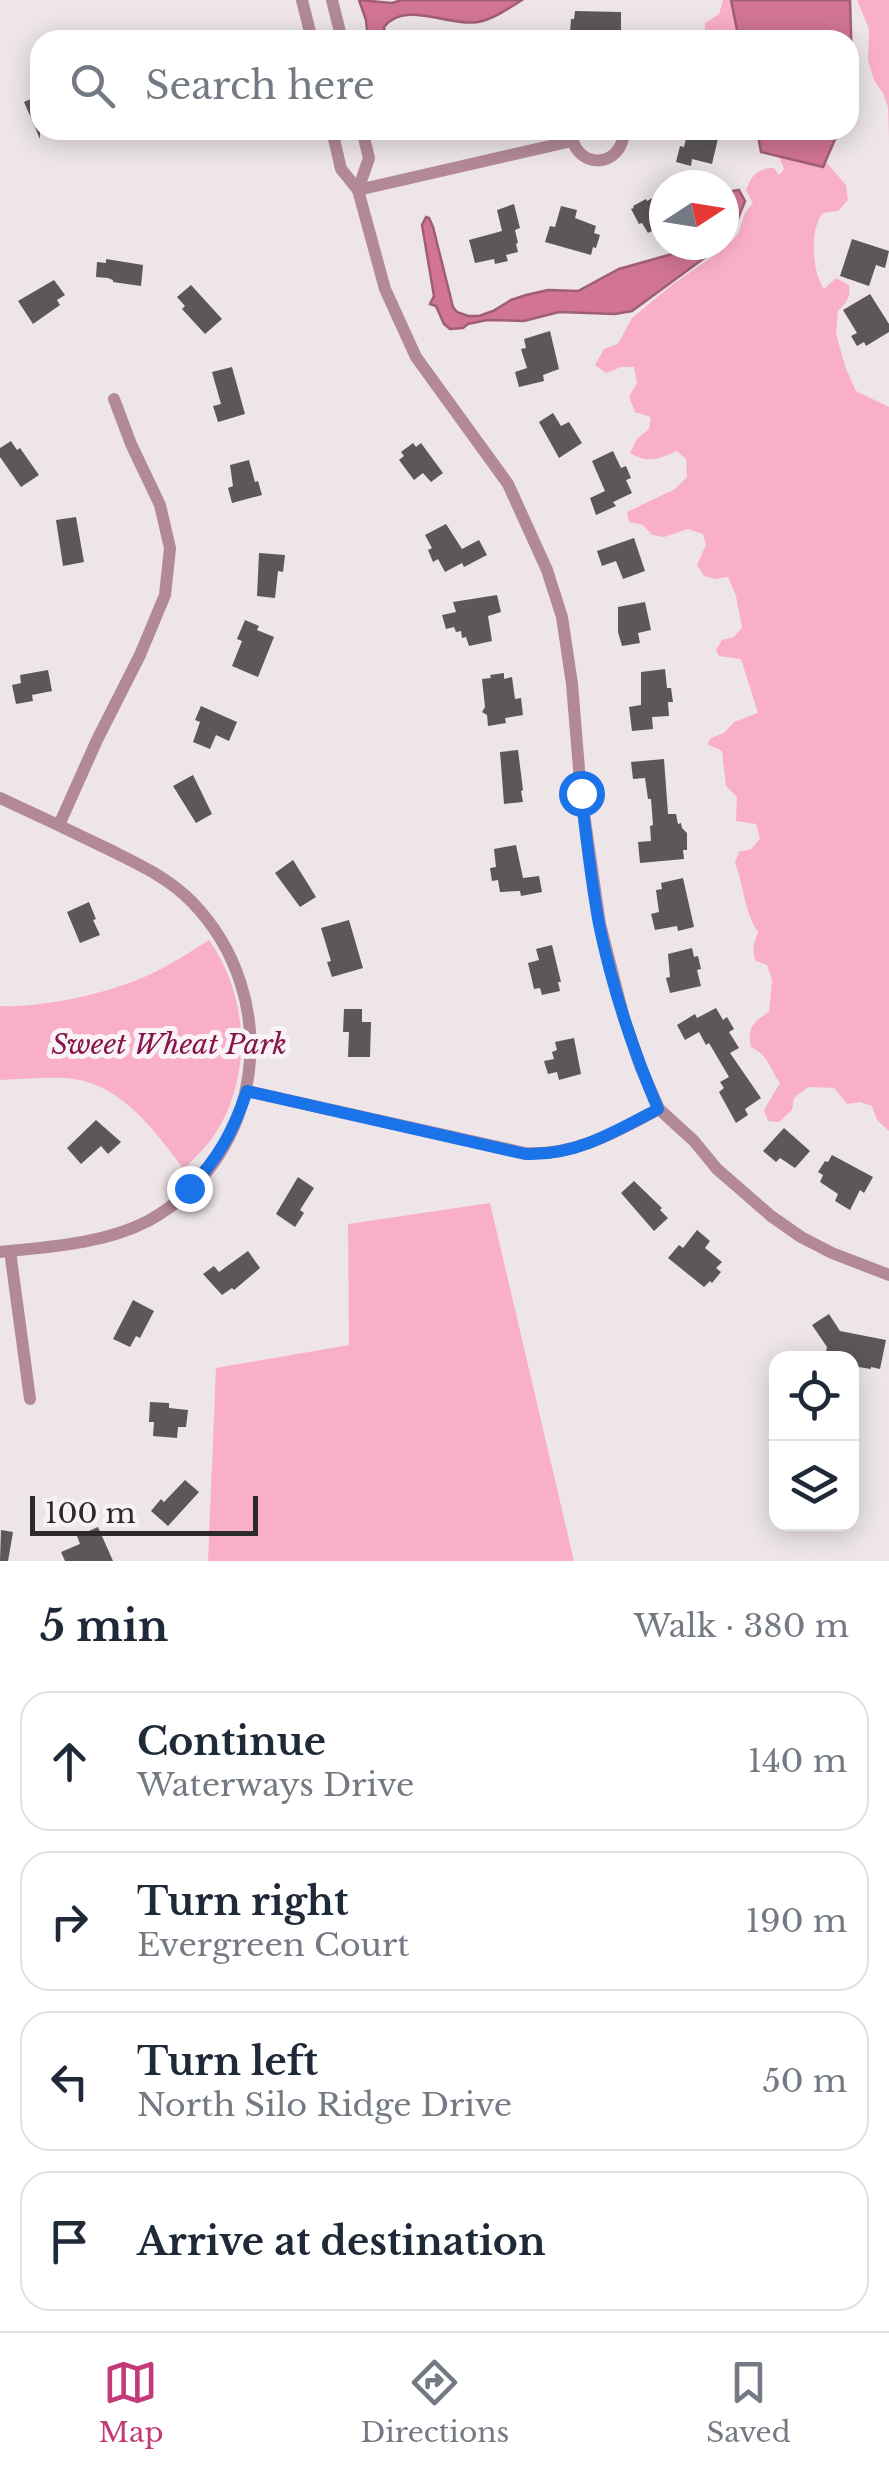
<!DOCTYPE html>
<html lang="en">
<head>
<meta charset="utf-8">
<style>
	body { margin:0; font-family:"Libre Baskerville",serif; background:#f2f2f3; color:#1f2937 }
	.controls { position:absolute; right:30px; bottom:30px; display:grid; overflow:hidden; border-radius:20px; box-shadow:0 5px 25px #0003 }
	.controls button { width:90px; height:90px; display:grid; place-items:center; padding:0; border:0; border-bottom:2px solid #e0e1e3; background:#fff; color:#1f2937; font:50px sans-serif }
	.compass { position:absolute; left:649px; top:170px; width:90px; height:90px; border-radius:50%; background:#fff; box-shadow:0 5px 25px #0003; rotate:78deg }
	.scale { position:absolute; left:30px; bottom:25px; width:228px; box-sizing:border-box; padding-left:10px; border:5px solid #2d2a2b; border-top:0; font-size:28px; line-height:35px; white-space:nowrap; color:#2d2a2b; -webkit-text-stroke:8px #faf3f5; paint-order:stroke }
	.stop { position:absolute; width:30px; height:30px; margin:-22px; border:8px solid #1a73e8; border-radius:50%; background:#fff }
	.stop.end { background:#1a73e8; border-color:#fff; box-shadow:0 2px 10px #0008 }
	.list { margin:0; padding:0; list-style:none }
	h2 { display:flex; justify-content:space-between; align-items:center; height:130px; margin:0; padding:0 40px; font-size:42px }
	h2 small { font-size:32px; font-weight:400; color:#747a83 }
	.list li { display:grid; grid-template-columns:65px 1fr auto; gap:30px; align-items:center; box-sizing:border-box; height:140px; margin:0 20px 20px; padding:0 20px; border:2px solid #e0e1e3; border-radius:30px }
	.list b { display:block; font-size:38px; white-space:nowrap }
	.list p { margin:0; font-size:32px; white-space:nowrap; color:#747a83 }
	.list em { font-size:32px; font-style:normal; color:#747a83 }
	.icon { flex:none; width:55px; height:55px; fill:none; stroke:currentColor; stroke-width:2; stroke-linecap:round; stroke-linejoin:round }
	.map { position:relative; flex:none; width:889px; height:1561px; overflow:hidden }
	.search { position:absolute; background:#fff; box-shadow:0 5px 25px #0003; left:30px; right:30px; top:30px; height:110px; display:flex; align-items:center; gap:25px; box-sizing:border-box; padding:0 35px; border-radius:30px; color:#747a83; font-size:38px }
	.sheet { height:770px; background:#fff }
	nav { display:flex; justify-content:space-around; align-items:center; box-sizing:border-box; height:140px; border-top:2px solid #e0e1e3; background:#fff; font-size:28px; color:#747a83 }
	nav a { display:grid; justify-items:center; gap:5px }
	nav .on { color:#c23a77 }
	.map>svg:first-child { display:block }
	.green { fill:#faafc9 }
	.water { fill:#d17496; stroke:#a05e76; stroke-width:2.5 }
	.building { fill:#5d5758 }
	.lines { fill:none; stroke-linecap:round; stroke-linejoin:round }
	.minor { stroke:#b38997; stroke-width:12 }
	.route { stroke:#1a73e8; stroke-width:12 }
	.labels { text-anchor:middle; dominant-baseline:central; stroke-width:10; stroke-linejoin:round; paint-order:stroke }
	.park-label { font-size:28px; font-style:italic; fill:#86154d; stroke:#faf3f5 }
</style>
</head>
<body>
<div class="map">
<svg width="889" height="1561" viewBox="0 0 889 1561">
	<rect width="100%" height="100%" fill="#ede5e8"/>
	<g class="green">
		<path d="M 723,0 L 758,0 L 768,40 L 710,40 L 705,32 L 705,23 L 719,14 Z"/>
		<path d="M 857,0 L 889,0 L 889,138 L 888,107 L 883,93 L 874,80 L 868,60 L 869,29 Z"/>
		<path d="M 775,147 L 818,153 L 846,185 L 848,200 L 838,211 L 823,213 C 809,229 812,272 824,289 L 836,278 L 849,285 C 851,297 847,302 838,311 L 836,334 L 846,369 L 856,391 L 889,407 L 889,1131 L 877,1120 L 872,1106 L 860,1102 L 847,1104 L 834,1088 L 808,1087 L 794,1098 L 792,1110 L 779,1122 L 768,1121 L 764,1110 L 780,1083 C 770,1069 768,1055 751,1047 C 747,1028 753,1022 769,1012 L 772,980 L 767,965 L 756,961 C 751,950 754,943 758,932 C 744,912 744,885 735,863 L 739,852 L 751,849 L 760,839 L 756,824 L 736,821 L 737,797 L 726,786 L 722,751 L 707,744 L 711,738 L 724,733 L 734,722 L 758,713 L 741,659 L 719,656 L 716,650 L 722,640 L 734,637 L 742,628 L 736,596 L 728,577 L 715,579 L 704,576 L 697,565 L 706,545 L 703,534 L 688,529 L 664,537 L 652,535 L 643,525 L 629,522 L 627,512 L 675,489 L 687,477 L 686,459 L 677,451 C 658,459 649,464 630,453 L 637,439 L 649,429 L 651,417 L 635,412 L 629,397 L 637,383 L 634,367 L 621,367 L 606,373 L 595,365 L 604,349 L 618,344 L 632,318 L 673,284 L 725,248 L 738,234 L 745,213 L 753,203 L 746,190 C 752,175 757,168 774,168 L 779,175 L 784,169 Z"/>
		<path d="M 209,940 C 250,998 253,1081 211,1140 C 203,1150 193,1159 184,1169 C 153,1129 119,1080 63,1078 C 42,1077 21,1079 0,1080 L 0,1006 C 46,1008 121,991 161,969 C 178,960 193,950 209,940 Z"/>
		<path d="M 490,1203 L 574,1561 L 208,1561 L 216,1368 L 349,1345 L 348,1224 Z"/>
	</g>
	<g class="water">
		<path d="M 359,0 L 392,3 L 402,0 L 522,0 C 509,8 494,19 478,22 C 449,27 405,0 384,27 L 386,40 L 368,40 L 366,20 Z"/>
		<path d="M 731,0 L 850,0 L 853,97 L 849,106 L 849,40 L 739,40 Z"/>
		<path d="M 757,130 L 839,130 L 823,167 L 761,152 Z"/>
		<path d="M 739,190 L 745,201 L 731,236 L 724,243 L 724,209 L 733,191 Z"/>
		<path d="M 426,217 L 429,218 L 433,227 L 453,307 L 457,312 L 468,316 L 479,316 L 493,311 L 511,300 L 526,295 L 548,290 L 578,291 L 619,269 L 672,254 L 684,245 L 722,245 L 632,311 L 615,314 L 559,312 L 524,321 L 487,320 L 468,324 L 463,328 L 450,329 L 444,324 L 436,306 L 430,304 L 434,296 L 422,225 Z"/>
	</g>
	<g class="building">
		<path d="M 575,11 L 621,12 L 621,30 L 615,30 L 615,40 L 575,40 L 575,32 L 570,32 L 571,19 L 574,19 Z"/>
		<path d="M 40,95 L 40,139 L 24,102 Z"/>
		<path d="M 688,130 L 720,130 L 712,164 L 692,159 L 691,166 L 676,162 L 680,146 L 684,147 Z"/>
		<path d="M 656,196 L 658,200 L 664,197 L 664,225 L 648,233 L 642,223 L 639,224 L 631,209 L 634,208 L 633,206 L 646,199 L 647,201 Z"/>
		<path d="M 514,204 L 520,228 L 515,230 L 518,243 L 516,244 L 518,252 L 506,255 L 508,261 L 495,264 L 494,259 L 475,263 L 469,240 L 502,231 L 497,210 Z"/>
		<path d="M 561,206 L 577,210 L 575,218 L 596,226 L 594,233 L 600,235 L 596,248 L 593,247 L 591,255 L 545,242 L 550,226 L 555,227 Z"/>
		<path d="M 852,239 L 889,251 L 885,268 L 876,265 L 869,286 L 840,276 Z"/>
		<path d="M 106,259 L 143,265 L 141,286 L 113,282 L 113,280 L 108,278 L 96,277 L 97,262 L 106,263 Z"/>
		<path d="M 54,280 L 65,295 L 57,300 L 60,305 L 33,324 L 18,301 Z"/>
		<path d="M 191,285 L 222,319 L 205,334 L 182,309 L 185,306 L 177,297 Z"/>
		<path d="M 870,294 L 889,324 L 889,332 L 866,346 L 864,342 L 857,346 L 851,336 L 857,333 L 843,310 Z"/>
		<path d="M 550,331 L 559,369 L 543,375 L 544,381 L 519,387 L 515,372 L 527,368 L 521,349 L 526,348 L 524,339 Z"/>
		<path d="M 232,367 L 245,414 L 218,422 L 213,406 L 221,404 L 212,372 Z"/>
		<path d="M 553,413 L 561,426 L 569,422 L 582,443 L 559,458 L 539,422 Z"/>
		<path d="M 11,441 L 17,450 L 20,448 L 39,475 L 21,487 L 0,457 L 0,448 Z"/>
		<path d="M 413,443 L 416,447 L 421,443 L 443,473 L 431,482 L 423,473 L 414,480 L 399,460 L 404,456 L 401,452 Z"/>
		<path d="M 613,451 L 621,468 L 626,466 L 631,478 L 626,480 L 632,493 L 613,502 L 616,506 L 596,515 L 590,498 L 605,491 L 592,461 Z"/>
		<path d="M 249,460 L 255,482 L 258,481 L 262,495 L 232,503 L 228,488 L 233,486 L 230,465 Z"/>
		<path d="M 76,517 L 84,562 L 63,566 L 56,520 Z"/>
		<path d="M 446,524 L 462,549 L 479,540 L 487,555 L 464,567 L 462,563 L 445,572 L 438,559 L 433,562 L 428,550 L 432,548 L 425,535 Z"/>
		<path d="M 634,538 L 645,571 L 623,579 L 616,561 L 602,566 L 597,551 Z"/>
		<path d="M 259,553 L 285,555 L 283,572 L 278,571 L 275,598 L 257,596 Z"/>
		<path d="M 497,595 L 501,612 L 488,616 L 492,641 L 469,646 L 466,637 L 462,638 L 461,631 L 456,632 L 454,627 L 446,629 L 442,615 L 456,612 L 453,602 Z"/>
		<path d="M 645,602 L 651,630 L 638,633 L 640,643 L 622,646 L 618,632 L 618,607 Z"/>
		<path d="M 245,620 L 259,626 L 257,630 L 274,637 L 258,677 L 232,666 L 242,641 L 237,639 Z"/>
		<path d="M 665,669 L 667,688 L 671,688 L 673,702 L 668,702 L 669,716 L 652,717 L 653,729 L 632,731 L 629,707 L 641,705 L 641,672 Z"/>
		<path d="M 48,670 L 52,691 L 32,695 L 33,701 L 16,704 L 12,685 L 21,683 L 20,675 Z"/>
		<path d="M 504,673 L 504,679 L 512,677 L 515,699 L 521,698 L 523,715 L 505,718 L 506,723 L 488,726 L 487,715 L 482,712 L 485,707 L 482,679 L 491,678 L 490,675 Z"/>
		<path d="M 201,706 L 237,722 L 229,741 L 216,735 L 210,749 L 193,742 L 200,722 L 195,720 Z"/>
		<path d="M 518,750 L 523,790 L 521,791 L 523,802 L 504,804 L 500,752 Z"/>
		<path d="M 664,759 L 668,814 L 676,814 L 678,824 L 681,823 L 682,828 L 687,833 L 687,850 L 683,850 L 684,859 L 640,863 L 638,842 L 651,841 L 650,826 L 653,825 L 651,799 L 648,799 L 645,778 L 633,779 L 631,762 Z"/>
		<path d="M 193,775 L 212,814 L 196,823 L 173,786 Z"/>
		<path d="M 516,845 L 523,878 L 539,876 L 542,892 L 521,896 L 520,891 L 500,892 L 498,880 L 492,881 L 490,868 L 496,867 L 494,849 Z"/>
		<path d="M 293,860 L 316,897 L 300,907 L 275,873 Z"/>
		<path d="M 683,878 L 694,927 L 678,931 L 677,926 L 655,930 L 651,914 L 659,912 L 656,890 L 662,889 L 661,883 Z"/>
		<path d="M 89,902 L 96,919 L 93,920 L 100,935 L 80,943 L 67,912 Z"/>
		<path d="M 349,920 L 363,968 L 332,977 L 327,962 L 331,961 L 321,928 Z"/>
		<path d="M 552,945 L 561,982 L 558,982 L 560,991 L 542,995 L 540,988 L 534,989 L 528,963 L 539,960 L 536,949 Z"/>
		<path d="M 692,948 L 694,957 L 698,956 L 701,969 L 697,970 L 701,986 L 670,993 L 666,978 L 670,977 L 668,954 Z"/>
		<path d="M 716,1008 L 723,1020 L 727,1017 L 734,1029 L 729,1032 L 739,1048 L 730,1053 L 761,1098 L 745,1109 L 748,1115 L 736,1123 L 719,1092 L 724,1088 L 720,1082 L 729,1077 L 709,1043 L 706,1045 L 699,1032 L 685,1040 L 677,1025 L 695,1014 L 697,1018 Z"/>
		<path d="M 344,1009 L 362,1009 L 362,1022 L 371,1022 L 370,1057 L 348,1057 L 349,1032 L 343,1032 Z"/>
		<path d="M 574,1038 L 581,1074 L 559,1080 L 557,1072 L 548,1074 L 544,1061 L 554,1059 L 552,1052 L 557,1050 L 555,1042 Z"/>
		<path d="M 96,1120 L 121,1142 L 108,1154 L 101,1146 L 81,1164 L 67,1148 Z"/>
		<path d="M 784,1128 L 810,1151 L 795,1168 L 780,1158 L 776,1162 L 763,1151 Z"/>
		<path d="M 832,1155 L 873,1177 L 864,1193 L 860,1190 L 850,1210 L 835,1201 L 838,1194 L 820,1182 L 823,1175 L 818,1172 L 825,1161 L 828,1162 Z"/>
		<path d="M 298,1177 L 314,1188 L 300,1210 L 304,1213 L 295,1227 L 276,1214 Z"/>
		<path d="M 634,1181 L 662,1208 L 660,1210 L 668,1218 L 654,1231 L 621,1193 Z"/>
		<path d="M 697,1230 L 710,1241 L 705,1248 L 722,1262 L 716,1268 L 721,1272 L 712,1283 L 710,1281 L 704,1287 L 668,1258 L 679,1245 L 683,1248 Z"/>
		<path d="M 248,1251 L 260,1268 L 234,1290 L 232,1288 L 222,1295 L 203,1274 L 214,1266 L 219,1272 Z"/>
		<path d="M 133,1300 L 154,1311 L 140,1338 L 136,1336 L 130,1347 L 113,1339 Z"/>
		<path d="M 829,1314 L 840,1331 L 886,1340 L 880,1369 L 871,1367 L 871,1369 L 852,1366 L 852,1358 L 825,1358 L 827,1347 L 812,1325 Z"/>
		<path d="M 150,1402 L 169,1403 L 169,1408 L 188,1410 L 186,1427 L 178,1427 L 177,1438 L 153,1436 L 154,1422 L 149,1422 Z"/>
		<path d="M 185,1480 L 199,1492 L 168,1526 L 151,1511 L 161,1499 L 164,1502 Z"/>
		<path d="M 98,1527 L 113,1561 L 65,1561 L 61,1552 L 80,1544 L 77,1536 Z"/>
		<path d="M 1,1530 L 13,1532 L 8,1561 L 0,1561 Z"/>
	</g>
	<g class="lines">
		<g class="minor">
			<path d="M 302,0 L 312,40"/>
			<path d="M 332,0 L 342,40"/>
			<path d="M 332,130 L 341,169 L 358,190 L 385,289 L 416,357 L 508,484 L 547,570 L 562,617 L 572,684 L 581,793 L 600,924 L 624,1018 L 641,1068 L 659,1109 L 694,1141 L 717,1169 L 771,1216 L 801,1237 L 832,1253 L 889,1275"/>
			<path d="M 571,130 C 572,170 623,171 624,130"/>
			<path d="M 358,190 L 572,141"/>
			<path d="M 358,190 L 369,158 L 362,130"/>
			<path d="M 0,798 C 37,815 73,832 110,850 C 140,865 169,878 192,902 C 284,997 266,1156 148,1221 C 104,1244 48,1247 0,1252"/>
			<path d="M 59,825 L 97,740 L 140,655 L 165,595 L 170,548 L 160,505 L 131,444 L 114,399"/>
			<path d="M 247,1091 L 525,1153 C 575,1156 616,1132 659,1109"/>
			<path d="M 10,1251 L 30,1399"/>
		</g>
	</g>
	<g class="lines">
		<path class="route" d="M 189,1188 C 218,1160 234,1129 247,1091 L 525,1154 C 575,1156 615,1132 658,1109 C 633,1050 612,987 599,924 C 591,881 586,836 581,793"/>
	</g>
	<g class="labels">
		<g class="park-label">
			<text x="169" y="1044">Sweet Wheat Park</text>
		</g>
	</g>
</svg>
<div class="controls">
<button><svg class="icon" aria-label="locate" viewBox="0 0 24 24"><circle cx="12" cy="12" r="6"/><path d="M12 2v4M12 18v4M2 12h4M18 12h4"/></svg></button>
<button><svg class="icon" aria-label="layers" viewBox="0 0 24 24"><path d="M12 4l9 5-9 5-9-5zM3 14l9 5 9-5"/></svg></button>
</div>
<svg class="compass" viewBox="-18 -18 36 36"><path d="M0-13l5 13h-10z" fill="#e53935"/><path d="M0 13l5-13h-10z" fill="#747a83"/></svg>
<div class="scale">100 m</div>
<div class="stop" style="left:581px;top:793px"></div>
<div class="stop end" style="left:189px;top:1188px"></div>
<div class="search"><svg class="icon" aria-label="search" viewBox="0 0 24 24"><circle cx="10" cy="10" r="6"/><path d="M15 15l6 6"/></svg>Search here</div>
</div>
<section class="sheet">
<h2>5 min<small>Walk · 380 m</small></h2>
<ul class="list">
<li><svg class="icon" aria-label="ahead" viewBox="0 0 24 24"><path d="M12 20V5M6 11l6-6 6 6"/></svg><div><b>Continue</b><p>Waterways Drive</p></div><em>140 m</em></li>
<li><svg class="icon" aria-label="right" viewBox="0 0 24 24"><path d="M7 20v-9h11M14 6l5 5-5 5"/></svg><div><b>Turn right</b><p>Evergreen Court</p></div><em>190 m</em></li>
<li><svg class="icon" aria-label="left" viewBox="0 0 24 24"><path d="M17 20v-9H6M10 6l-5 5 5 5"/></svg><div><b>Turn left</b><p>North Silo Ridge Drive</p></div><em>50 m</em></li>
<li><svg class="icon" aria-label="arrive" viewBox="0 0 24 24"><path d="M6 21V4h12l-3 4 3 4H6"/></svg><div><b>Arrive at destination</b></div></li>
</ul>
</section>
<nav>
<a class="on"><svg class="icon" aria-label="map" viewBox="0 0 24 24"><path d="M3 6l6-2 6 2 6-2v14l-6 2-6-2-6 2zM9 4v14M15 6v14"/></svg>Map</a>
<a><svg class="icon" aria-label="directions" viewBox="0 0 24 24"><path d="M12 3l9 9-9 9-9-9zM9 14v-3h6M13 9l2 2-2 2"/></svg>Directions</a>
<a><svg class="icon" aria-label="saved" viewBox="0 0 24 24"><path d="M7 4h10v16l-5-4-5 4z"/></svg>Saved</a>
</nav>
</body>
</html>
